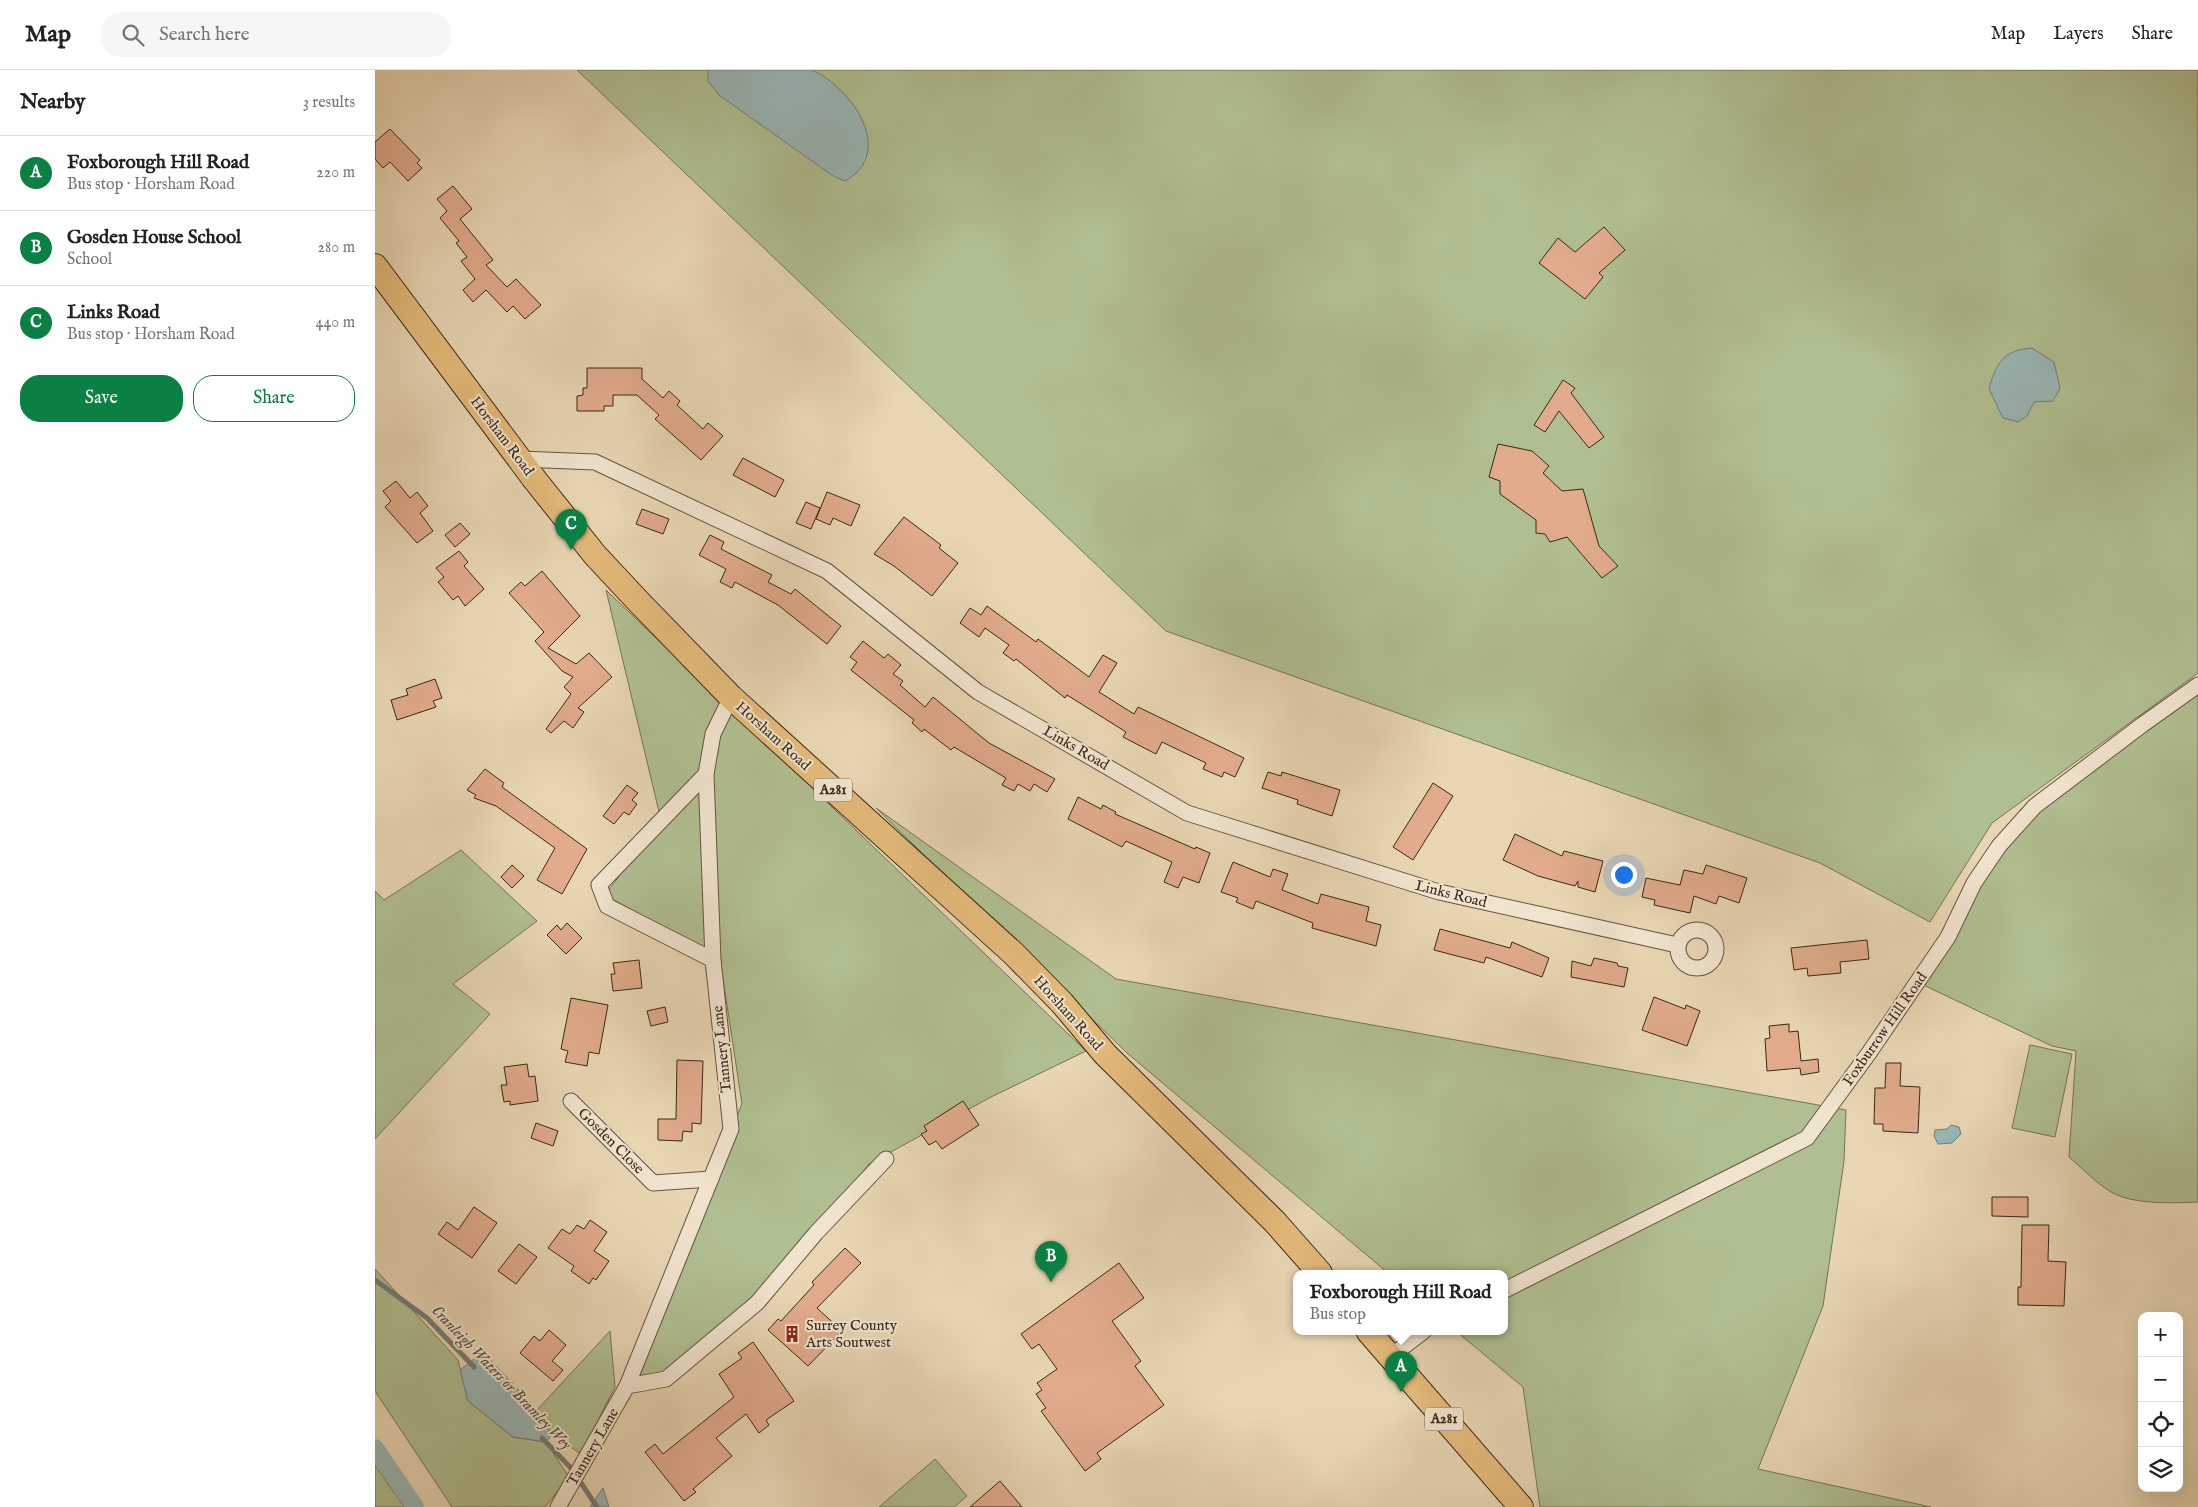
<!DOCTYPE html>
<html lang="en">
<head>
<meta charset="utf-8">
<style>
	body { margin:0; font-family:"IM FELL English",serif; background:#f6f6f6; color:#222 }
	.controls { position:absolute; right:15px; bottom:15px; display:grid; overflow:hidden; border-radius:10px; box-shadow:0 5px 20px #0002 }
	.controls button { width:45px; height:45px; display:grid; place-items:center; padding:0; border:0; border-bottom:1px solid #e0e0e0; background:#fff; color:#222; font:25px sans-serif }
	.you { position:absolute; left:1248px; top:804px; width:18px; height:18px; margin:-12px; border:4px solid #fff; border-radius:50%; background:#1a73e8; box-shadow:0 0 0 8px #1a73e833 }
	.badge { display:grid; place-items:center; width:32px; height:32px; border-radius:50%; background:#0b8043; color:#fff; font-size:16px; font-weight:700 }
	.pin { position:absolute; translate:-50% -41px; filter:drop-shadow(0 1px 2px #0008) }
	.pin::after { content:''; position:absolute; top:26px; width:18px; height:15px; background:inherit; clip-path:polygon(0 0,100% 0,50% 100%) }
	.popup { position:absolute; left:918px; top:1200px; width:215px; height:65px; box-sizing:border-box; display:grid; place-content:center; border-radius:10px; background:#fff; filter:drop-shadow(0 1px 4px #0005); font-size:16px; white-space:nowrap; color:#767676 }
	.popup b { font-size:19px; color:#222 }
	.popup::after { content:''; position:absolute; left:50%; top:100%; margin-left:-10px; border:10px solid transparent; border-top-color:#fff }
	.list { margin:0; padding:0; list-style:none }
	h2 { display:flex; justify-content:space-between; align-items:center; height:65px; margin:0; padding:0 20px; font-size:21px }
	h2 small { font-size:16px; font-weight:400; color:#767676 }
	.list li { display:grid; grid-template-columns:32px 1fr auto; gap:15px; align-items:center; box-sizing:border-box; height:75px; padding:0 20px; border-top:1px solid #e0e0e0 }
	.list b { display:block; font-size:19px; white-space:nowrap }
	.list p { margin:0; font-size:16px; white-space:nowrap; color:#767676 }
	.list em { font-size:16px; font-style:normal; color:#767676 }
	.actions { display:flex; gap:10px; padding:15px 20px }
	.actions a { flex:1; padding:11px 0; border:1px solid #0b8043; border-radius:20px; text-align:center; font-size:18px; color:#0b8043 }
	.actions .main { background:#0b8043; color:#fff }
	.icon { flex:none; width:28px; height:28px; fill:none; stroke:currentColor; stroke-width:2; stroke-linecap:round; stroke-linejoin:round }
	.map { position:relative; flex:none; width:1823px; height:1437px; overflow:hidden }
	header { display:flex; align-items:center; gap:30px; box-sizing:border-box; height:70px; padding:0 25px; background:#fff; border-bottom:1px solid #e0e0e0 }
	header strong { font-size:24px }
	nav { display:flex; gap:28px; margin-inline-start:auto; font-size:18px }
	.search { width:350px; height:45px; background:#f6f6f6; display:flex; align-items:center; gap:12px; box-sizing:border-box; padding:0 18px; border-radius:20px; color:#767676; font-size:19px }
	main { display:flex }
	aside { flex:1; background:#fff }
	.map>svg:first-child { display:block }
	.green { fill:#b0bf91; stroke:#747456 }
	.water { fill:#9ab7b6; stroke:#737e78 }
	.lines { fill:none; stroke-linecap:round; stroke-linejoin:round }
	.stream { stroke:#737e78; stroke-width:5 }
	.canal { stroke:#9ab7b6; stroke-width:18 }
	.building { fill:#e1ab8c; stroke:#39281b }
	.street-casing { stroke:#655441; stroke-width:17 }
	.primary-casing { stroke:#39281b; stroke-width:26 }
	.street { stroke:#f0e4ce; stroke-width:15 }
	.primary { stroke:#e4bb7a; stroke-width:24 }
	.labels { text-anchor:middle; dominant-baseline:central; stroke-width:4; stroke-linejoin:round; paint-order:stroke }
	.shield { fill:#f0e4ce; stroke:#706051; stroke-width:1 }
	.shield-label { font-size:14px; font-weight:bold; fill:#39281b }
	.street-label { font-size:15px; fill:#39281b; stroke:#f0e4ce }
	.poi-label { font-size:15px; fill:#39281b; stroke:#f0e4ce; text-anchor:start }
	.water-label { font-size:16px; font-style:italic; fill:#514c42; stroke:#f0e4ce }
</style>
</head>
<body>
<header>
<strong>Map</strong>
<div class="search"><svg class="icon" aria-label="search" viewBox="0 0 24 24"><circle cx="10" cy="10" r="6"/><path d="M15 15l6 6"/></svg>Search here</div>
<nav><a>Map</a><a>Layers</a><a>Share</a></nav>
</header>
<main>
<aside>
<h2>Nearby<small>3 results</small></h2>
<ul class="list">
<li><span class="badge">A</span><div><b>Foxborough Hill Road</b><p>Bus stop · Horsham Road</p></div><em>220 m</em></li>
<li><span class="badge">B</span><div><b>Gosden House School</b><p>School</p></div><em>280 m</em></li>
<li><span class="badge">C</span><div><b>Links Road</b><p>Bus stop · Horsham Road</p></div><em>440 m</em></li>
</ul>
<div class="actions"><a class="main">Save</a><a>Share</a></div>
</aside>
<div class="map">
<svg width="1823" height="1437" viewBox="0 0 1823 1437">
	<rect width="100%" height="100%" fill="#e8d6b3"/>
	<filter id="stains"><feTurbulence type="fractalNoise" baseFrequency=".004" numOctaves="4"/><feColorMatrix values="0 0 0 0 .2 0 0 0 0 .09 0 0 0 0 .02 0 0 0 .5 -.17"/></filter>
	<radialGradient id="worn" r=".72"><stop offset=".6" stop-color="#630" stop-opacity="0"/><stop offset="1" stop-color="#630" stop-opacity=".3"/></radialGradient>
	<g class="green">
		<path d="M 202,0 L 1823,0 L 1823,603 L 1617,753 L 1555,852 L 1445,793 L 791,561 Z"/>
		<path d="M 231,520 L 711,981 L 614,1028 L 494,1094 L 400,1216 L 293,1315 L 245,1319 L 367,1034 L 345,889 L 230,825 L 286,750 Z"/>
		<path d="M 1823,616 L 1823,1132 C 1798,1133 1759,1135 1736,1122 C 1721,1113 1707,1098 1694,1087 L 1701,981 L 1677,976 L 1542,912 L 1609,798 L 1660,736 Z"/>
		<path d="M 501,738 L 741,909 L 1471,1040 L 1469,1091 L 1448,1236 L 1383,1399 L 1556,1437 L 1165,1437 L 1148,1317 L 1081,1261 L 1130,1261 L 1130,1203 L 1013,1203 L 752,983 Z"/>
		<path d="M 86,780 L 162,851 L 78,914 L 115,944 L 0,1069 L 0,821 L 9,830 Z"/>
		<path d="M 1655,975 L 1697,984 L 1680,1067 L 1637,1058 Z"/>
		<path d="M 0,1199 L 83,1290 L 93,1331 L 138,1367 L 171,1372 L 194,1407 L 170,1437 L 77,1437 L 0,1321 Z"/>
		<path d="M 235,1261 L 240,1317 L 206,1384 L 177,1365 L 162,1340 Z"/>
		<path d="M 560,1389 L 592,1426 L 579,1437 L 504,1437 Z"/>
		<path d="M 0,1395 L 29,1437 L 0,1437 Z"/>
	</g>
	<g class="water">
		<path d="M 333,0 L 437,0 C 476,17 522,82 470,111 L 458,106 L 344,25 L 333,11 Z"/>
		<path d="M 1657,278 L 1679,292 L 1685,318 L 1678,331 L 1659,332 L 1652,346 L 1643,352 L 1628,348 L 1614,319 C 1621,293 1629,280 1657,278 Z"/>
		<path d="M 1576,1055 L 1584,1057 L 1586,1064 L 1577,1073 L 1563,1074 L 1559,1066 L 1560,1060 L 1572,1059 Z"/>
		<path d="M 108,1282 L 162,1340 L 177,1365 L 171,1372 L 138,1367 L 93,1331 L 85,1300 Z"/>
		<path d="M 228,1418 L 234,1437 L 215,1437 Z"/>
	</g>
	<g class="lines">
		<g class="stream">
			<path d="M 0,1210 L 52,1248 L 99,1297"/>
			<path d="M 167,1368 L 196,1398 L 222,1437"/>
		</g>
		<path class="canal" d="M 0,1378 L 40,1437"/>
	</g>
	<g class="building">
		<path d="M 15,59 L 45,90 L 42,93 L 47,98 L 33,111 L 15,92 L 8,98 L 0,89 L 0,72 Z"/>
		<path d="M 78,116 L 97,139 L 85,149 L 118,190 L 111,195 L 132,217 L 141,209 L 166,235 L 150,249 L 138,236 L 132,242 L 111,220 L 98,232 L 88,220 L 100,209 L 86,191 L 92,187 L 81,173 L 84,171 L 65,148 L 72,141 L 62,129 Z"/>
		<path d="M 1229,157 L 1250,180 L 1224,203 L 1228,207 L 1210,229 L 1164,193 L 1183,168 L 1200,182 Z"/>
		<path d="M 212,298 L 267,298 L 267,309 L 288,328 L 294,321 L 305,331 L 302,335 L 328,359 L 333,353 L 348,366 L 326,390 L 280,349 L 284,345 L 262,325 L 238,325 L 238,336 L 229,336 L 229,341 L 202,341 L 202,326 L 208,325 L 208,318 L 212,318 Z"/>
		<path d="M 1188,310 L 1200,318 L 1196,323 L 1229,367 L 1214,378 L 1184,341 L 1170,362 L 1159,355 Z"/>
		<path d="M 1123,374 L 1157,381 L 1174,396 L 1168,403 L 1187,421 L 1208,419 L 1224,476 L 1243,496 L 1227,508 L 1192,467 L 1175,472 L 1170,464 L 1161,463 L 1161,450 L 1125,424 L 1125,411 L 1114,407 Z"/>
		<path d="M 368,388 L 409,410 L 400,427 L 358,405 Z"/>
		<path d="M 21,411 L 35,428 L 42,422 L 53,436 L 45,443 L 58,461 L 42,473 L 10,437 L 16,431 L 8,421 Z"/>
		<path d="M 452,422 L 485,435 L 476,456 L 458,448 L 455,455 L 441,449 Z"/>
		<path d="M 431,432 L 445,438 L 436,459 L 421,453 Z"/>
		<path d="M 267,439 L 294,449 L 288,464 L 261,454 Z"/>
		<path d="M 529,447 L 566,475 L 564,478 L 583,493 L 557,526 L 519,496 L 499,484 Z"/>
		<path d="M 85,453 L 95,464 L 80,477 L 70,465 Z"/>
		<path d="M 335,465 L 349,472 L 346,479 L 397,505 L 393,512 L 416,524 L 420,519 L 466,556 L 452,574 L 403,535 L 360,512 L 357,518 L 345,512 L 351,499 L 324,485 Z"/>
		<path d="M 84,481 L 93,492 L 89,496 L 109,519 L 90,536 L 83,526 L 78,530 L 63,512 L 69,507 L 61,498 Z"/>
		<path d="M 167,501 L 205,546 L 173,578 L 201,594 L 214,583 L 237,607 L 203,638 L 209,642 L 198,658 L 189,651 L 176,663 L 171,659 L 196,624 L 189,617 L 198,607 L 187,601 L 160,571 L 169,562 L 134,523 L 146,512 L 150,516 Z"/>
		<path d="M 612,536 L 661,572 L 663,569 L 714,607 L 728,585 L 742,593 L 724,622 L 759,644 L 763,637 L 869,688 L 860,707 L 849,702 L 847,707 L 828,699 L 831,693 L 787,672 L 781,684 L 748,667 L 751,662 L 692,625 L 690,628 L 641,589 L 639,591 L 628,583 L 634,575 L 610,558 L 604,567 L 585,553 L 595,538 L 606,545 Z"/>
		<path d="M 488,571 L 509,588 L 513,584 L 526,595 L 518,604 L 528,611 L 525,615 L 550,637 L 558,627 L 614,673 L 680,709 L 672,722 L 659,714 L 655,721 L 643,714 L 639,721 L 627,715 L 631,708 L 579,677 L 576,680 L 549,659 L 547,662 L 537,653 L 539,650 L 476,600 L 482,592 L 475,587 Z"/>
		<path d="M 60,609 L 67,628 L 58,631 L 61,637 L 22,650 L 16,630 L 33,625 L 31,619 Z"/>
		<path d="M 110,699 L 129,713 L 127,717 L 212,779 L 187,824 L 162,810 L 180,778 L 121,736 L 99,728 L 101,725 L 92,720 Z"/>
		<path d="M 893,702 L 906,706 L 907,702 L 965,720 L 957,746 L 922,734 L 923,730 L 887,718 Z"/>
		<path d="M 1058,713 L 1078,726 L 1038,790 L 1018,777 Z"/>
		<path d="M 252,715 L 263,723 L 257,730 L 262,734 L 254,745 L 249,742 L 239,754 L 228,746 Z"/>
		<path d="M 703,727 L 726,739 L 728,735 L 741,742 L 740,744 L 820,779 L 821,777 L 835,783 L 824,813 L 808,807 L 803,818 L 789,812 L 797,792 L 751,771 L 747,777 L 693,749 Z"/>
		<path d="M 1140,764 L 1187,786 L 1189,781 L 1228,791 L 1220,822 L 1203,817 L 1203,811 L 1200,816 L 1163,806 L 1128,790 Z"/>
		<path d="M 858,792 L 895,807 L 898,799 L 913,804 L 907,820 L 943,834 L 946,824 L 994,837 L 991,851 L 1006,855 L 1001,876 L 937,858 L 938,853 L 881,831 L 878,839 L 861,832 L 863,828 L 846,822 Z"/>
		<path d="M 137,795 L 149,806 L 137,818 L 126,807 Z"/>
		<path d="M 1331,795 L 1372,808 L 1364,833 L 1344,826 L 1341,834 L 1319,826 L 1315,843 L 1279,835 L 1280,830 L 1267,827 L 1271,808 L 1305,815 L 1309,800 L 1328,804 Z"/>
		<path d="M 192,853 L 207,868 L 191,884 L 172,865 L 182,855 L 186,860 Z"/>
		<path d="M 1065,859 L 1135,878 L 1137,872 L 1174,888 L 1167,907 L 1111,887 L 1109,893 L 1059,880 Z"/>
		<path d="M 1492,870 L 1494,889 L 1465,892 L 1466,903 L 1433,906 L 1432,898 L 1419,900 L 1416,878 Z"/>
		<path d="M 1219,888 L 1242,893 L 1243,896 L 1253,898 L 1249,917 L 1196,907 L 1197,891 L 1216,896 Z"/>
		<path d="M 264,890 L 267,918 L 238,921 L 236,904 L 240,904 L 238,893 Z"/>
		<path d="M 1279,927 L 1310,939 L 1311,935 L 1325,941 L 1312,976 L 1267,960 Z"/>
		<path d="M 196,928 L 233,935 L 224,984 L 214,982 L 212,996 L 190,992 L 193,981 L 186,979 Z"/>
		<path d="M 290,937 L 293,952 L 276,956 L 272,941 Z"/>
		<path d="M 1414,954 L 1414,962 L 1423,961 L 1426,991 L 1443,989 L 1444,1002 L 1426,1005 L 1425,998 L 1392,1001 L 1390,969 L 1395,968 L 1394,956 Z"/>
		<path d="M 302,990 L 328,991 L 326,1054 L 317,1053 L 317,1062 L 308,1061 L 307,1071 L 283,1070 L 283,1049 L 301,1049 Z"/>
		<path d="M 1511,993 L 1526,993 L 1525,1016 L 1545,1017 L 1543,1063 L 1508,1061 L 1508,1054 L 1499,1054 L 1500,1018 L 1510,1018 Z"/>
		<path d="M 152,994 L 154,1007 L 160,1006 L 163,1031 L 135,1035 L 135,1031 L 129,1032 L 126,1015 L 132,1015 L 129,997 Z"/>
		<path d="M 588,1031 L 604,1055 L 567,1079 L 561,1071 L 554,1075 L 546,1064 L 552,1061 L 549,1056 Z"/>
		<path d="M 161,1053 L 183,1061 L 178,1076 L 156,1068 Z"/>
		<path d="M 1617,1127 L 1653,1127 L 1653,1147 L 1617,1146 Z"/>
		<path d="M 99,1137 L 122,1153 L 97,1188 L 63,1164 L 72,1152 L 83,1160 Z"/>
		<path d="M 215,1150 L 232,1162 L 219,1181 L 234,1191 L 221,1210 L 218,1208 L 214,1214 L 196,1201 L 199,1196 L 173,1178 L 187,1159 L 195,1164 L 202,1155 L 209,1159 Z"/>
		<path d="M 1647,1155 L 1674,1155 L 1673,1191 L 1691,1192 L 1689,1236 L 1643,1235 L 1643,1217 L 1646,1217 Z"/>
		<path d="M 144,1174 L 162,1187 L 141,1214 L 123,1201 Z"/>
		<path d="M 470,1178 L 486,1193 L 442,1238 L 467,1261 L 433,1296 L 393,1260 L 403,1249 L 406,1251 L 439,1215 L 437,1212 Z"/>
		<path d="M 744,1193 L 769,1228 L 737,1251 L 766,1291 L 760,1296 L 789,1335 L 722,1383 L 726,1389 L 710,1401 L 666,1341 L 671,1338 L 661,1324 L 667,1320 L 662,1313 L 682,1299 L 664,1274 L 657,1279 L 646,1264 Z"/>
		<path d="M 174,1260 L 191,1275 L 177,1291 L 188,1300 L 178,1311 L 145,1283 L 159,1266 L 165,1271 Z"/>
		<path d="M 378,1272 L 419,1331 L 391,1350 L 394,1355 L 384,1363 L 371,1344 L 341,1368 L 357,1386 L 318,1419 L 321,1422 L 309,1431 L 270,1382 L 280,1374 L 288,1384 L 359,1327 L 344,1304 L 367,1288 L 363,1283 Z"/>
		<path d="M 625,1411 L 647,1437 L 595,1437 Z"/>
	</g>
	<g class="lines">
		<g class="street-casing">
			<g id="street">
				<path d="M 145,389 L 220,392 L 452,501 L 603,622 L 812,743 L 1064,822 L 1302,875"/>
				<path d="M 331,704 L 224,815 L 232,836 L 338,890"/>
				<circle cx="1322" cy="879" r="19"/>
				<path d="M 196,1031 L 278,1113 L 336,1109"/>
				<path d="M 1130,1220 L 1432,1068 L 1494,983 L 1573,867 L 1599,813 L 1624,776 L 1660,736 L 1767,655 L 1823,615"/>
				<path d="M 1015,1287 L 1049,1261"/>
				<path d="M 252,1316 L 291,1309 L 382,1233 L 441,1163 L 511,1089"/>
				<path d="M 183,1437 L 252,1316 L 356,1059 L 338,890 L 331,704 L 338,664 L 356,627"/>
			</g>
		</g>
		<g class="primary-casing">
			<g id="primary">
				<path d="M 0,196 L 160,410 L 220,485 L 261,529 L 356,627 L 639,884 L 687,933 L 730,984 L 900,1152 L 945,1203"/>
				<path d="M 993,1261 L 1146,1437"/>
			</g>
		</g>
		<use href="#street" class="street"/>
		<use href="#primary" class="primary"/>
	</g>
	<defs>
		<g id="building-bare" transform="scale(1.35)"><path d="M-4-6H4V6H1V3H-1V6H-4ZM-2.5-4.3h1.7v1.8h-1.7ZM.8-4.3h1.7v1.8H.8ZM-2.5-1h1.7V.8h-1.7ZM.8-1h1.7V.8H.8Z" fill="#8f2418" stroke="#f0e4ce" stroke-width="2.5" paint-order="stroke"/></g>
	</defs>
	<g fill-rule="evenodd">
		<use href="#building-bare" x="417" y="1264"/>
	</g>
	<g class="labels">
		<g class="shield">
			<rect x="439" y="708.5" width="38" height="23" rx="4"/>
			<rect x="1050" y="1337.5" width="38" height="23" rx="4"/>
		</g>
		<g class="shield-label">
			<text x="458" y="720">A281</text>
			<text x="1069" y="1349">A281</text>
		</g>
		<g class="street-label">
			<text transform="translate(127 366) rotate(53)">Horsham Road</text>
			<text transform="translate(398 666) rotate(42)">Horsham Road</text>
			<text transform="translate(701 678) rotate(30)">Links Road</text>
			<text transform="translate(1076 824) rotate(14)">Links Road</text>
			<text transform="translate(693 943) rotate(48)">Horsham Road</text>
			<text transform="translate(1510 959) rotate(-55)">Foxburrow Hill Road</text>
			<text transform="translate(347 979) rotate(-96)">Tannery Lane</text>
			<text transform="translate(236 1071) rotate(45)">Gosden Close</text>
			<text transform="translate(218 1377) rotate(-60)">Tannery Lane</text>
		</g>
		<g class="poi-label">
			<text x="431" y="1255">Surrey County<tspan x="431" dy="17">Arts Soutwest</tspan></text>
		</g>
		<g class="water-label">
			<text transform="translate(126 1308) rotate(46)">Cranleigh Waters or Bramley Wey</text>
		</g>
	</g>
	<rect width="100%" height="100%" filter="url(#stains)"/>
	<rect width="100%" height="100%" fill="url(#worn)"/>
</svg>
<div class="controls">
<button>+</button>
<button>−</button>
<button><svg class="icon" aria-label="locate" viewBox="0 0 24 24"><circle cx="12" cy="12" r="6"/><path d="M12 2v4M12 18v4M2 12h4M18 12h4"/></svg></button>
<button><svg class="icon" aria-label="layers" viewBox="0 0 24 24"><path d="M12 4l9 5-9 5-9-5zM3 14l9 5 9-5"/></svg></button>
</div>
<div class="you"></div>
<div class="pin badge" style="left:1026px;top:1322px">A</div>
<div class="popup"><b>Foxborough Hill Road</b>Bus stop</div>
<div class="pin badge" style="left:676px;top:1212px">B</div>
<div class="pin badge" style="left:196px;top:480px">C</div>
</div>
</main>
</body>
</html>
